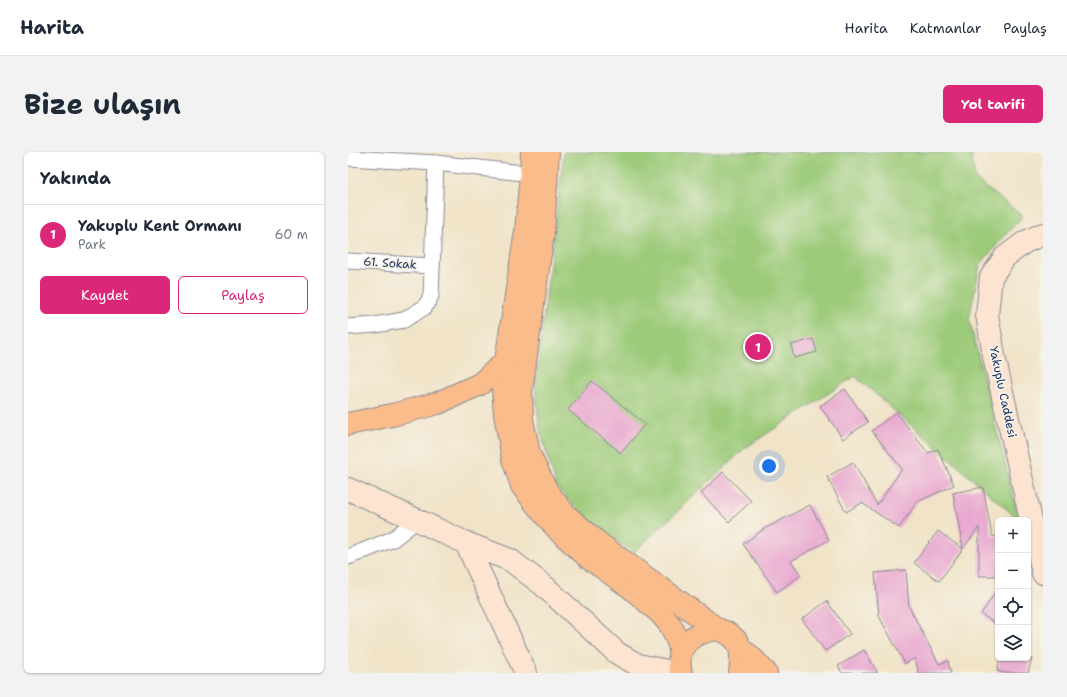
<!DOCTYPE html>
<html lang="tr">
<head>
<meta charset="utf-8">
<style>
	body { margin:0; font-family:"Shantell Sans",sans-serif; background:#f2f2f3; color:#1f2937 }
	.controls { position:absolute; right:12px; bottom:12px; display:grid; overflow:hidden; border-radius:6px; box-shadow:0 1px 3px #0004 }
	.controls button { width:36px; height:36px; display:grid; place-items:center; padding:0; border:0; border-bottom:1px solid #e0e1e3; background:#fff; color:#1f2937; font:20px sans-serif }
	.you { position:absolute; left:421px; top:314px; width:14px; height:14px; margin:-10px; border:3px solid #fff; border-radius:50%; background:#1a73e8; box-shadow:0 0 0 6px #1a73e833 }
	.badge { display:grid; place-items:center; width:26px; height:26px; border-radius:50%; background:#db2777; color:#fff; font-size:13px; font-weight:700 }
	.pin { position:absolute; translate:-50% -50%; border:2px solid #fff; box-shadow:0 1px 4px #0006 }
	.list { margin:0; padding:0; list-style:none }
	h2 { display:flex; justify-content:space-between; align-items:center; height:52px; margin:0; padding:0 16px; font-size:17px }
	h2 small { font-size:13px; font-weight:400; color:#747a83 }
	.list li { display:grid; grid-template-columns:26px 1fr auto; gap:12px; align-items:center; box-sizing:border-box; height:60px; padding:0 16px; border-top:1px solid #e0e1e3 }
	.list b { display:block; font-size:15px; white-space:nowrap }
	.list p { margin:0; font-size:13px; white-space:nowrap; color:#747a83 }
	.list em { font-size:13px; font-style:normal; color:#747a83 }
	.actions { display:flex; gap:8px; padding:12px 16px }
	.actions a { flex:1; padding:9px 0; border:1px solid #db2777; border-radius:6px; text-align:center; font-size:14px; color:#db2777 }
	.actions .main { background:#db2777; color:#fff }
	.icon { flex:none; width:22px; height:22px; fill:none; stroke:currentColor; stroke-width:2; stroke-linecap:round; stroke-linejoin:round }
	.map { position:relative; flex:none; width:695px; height:521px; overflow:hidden; border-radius:6px }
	header { display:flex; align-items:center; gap:24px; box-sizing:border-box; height:56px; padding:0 20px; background:#fff; border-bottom:1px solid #e0e1e3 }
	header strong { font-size:19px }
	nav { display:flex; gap:22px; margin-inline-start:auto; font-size:14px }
	.intro { display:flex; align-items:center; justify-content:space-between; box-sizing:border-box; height:96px; padding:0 24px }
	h1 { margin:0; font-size:28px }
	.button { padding:10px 18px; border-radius:6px; background:#db2777; color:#fff; font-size:14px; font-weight:700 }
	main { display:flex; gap:24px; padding:0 24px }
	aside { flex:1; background:#fff; border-radius:6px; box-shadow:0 1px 3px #0004 }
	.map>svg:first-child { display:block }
	.green { fill:#9dcb7a; stroke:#5c7d6c }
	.building { fill:#e9a9d0 }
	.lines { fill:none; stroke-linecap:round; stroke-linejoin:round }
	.street-casing { stroke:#868992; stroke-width:17 }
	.secondary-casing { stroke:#868992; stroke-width:24 }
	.primary-casing { stroke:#868992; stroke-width:24 }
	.street { stroke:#fff; stroke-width:15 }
	.secondary { stroke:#fde4d1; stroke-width:22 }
	.primary { stroke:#fabc8b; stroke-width:22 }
	.labels { text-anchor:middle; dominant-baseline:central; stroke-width:3.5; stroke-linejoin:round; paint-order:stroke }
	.street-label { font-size:12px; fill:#1b2f5e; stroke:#f7f3e8 }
</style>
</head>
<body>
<header>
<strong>Harita</strong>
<nav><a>Harita</a><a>Katmanlar</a><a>Paylaş</a></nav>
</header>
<div class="intro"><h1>Bize ulaşın</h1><a class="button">Yol tarifi</a></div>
<main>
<aside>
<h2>Yakında<small></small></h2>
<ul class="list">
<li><span class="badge">1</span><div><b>Yakuplu Kent Ormanı</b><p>Park</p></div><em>60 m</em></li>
</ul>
<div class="actions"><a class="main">Kaydet</a><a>Paylaş</a></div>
</aside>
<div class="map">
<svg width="695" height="521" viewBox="0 0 695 521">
	<rect width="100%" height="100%" fill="#f7f3e8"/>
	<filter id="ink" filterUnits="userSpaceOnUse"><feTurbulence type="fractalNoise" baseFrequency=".025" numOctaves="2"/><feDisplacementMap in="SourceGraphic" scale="8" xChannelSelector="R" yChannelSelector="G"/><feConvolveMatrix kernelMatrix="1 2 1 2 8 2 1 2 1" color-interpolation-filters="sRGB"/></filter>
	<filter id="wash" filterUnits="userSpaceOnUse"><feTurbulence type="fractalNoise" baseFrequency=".012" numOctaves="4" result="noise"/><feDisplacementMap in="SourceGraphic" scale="16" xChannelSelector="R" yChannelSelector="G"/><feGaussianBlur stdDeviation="0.9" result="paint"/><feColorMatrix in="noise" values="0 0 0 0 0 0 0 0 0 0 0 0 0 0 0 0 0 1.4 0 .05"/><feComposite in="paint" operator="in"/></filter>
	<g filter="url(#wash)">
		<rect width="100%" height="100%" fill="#f0e3c7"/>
		<path class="green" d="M 216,0 L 623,0 L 627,27 L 675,64 L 656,84 L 632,113 L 621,167 L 671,368 L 507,224 L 397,296 L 285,401 L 236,364 L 219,347 L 208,333 L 192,278 L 187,235 Z"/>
		<g id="blocks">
			<g class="building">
				<path d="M 465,187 L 469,200 L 446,206 L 443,193 Z"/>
				<path d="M 244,229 L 297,272 L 273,301 L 220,258 Z"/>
				<path d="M 497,237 L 520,270 L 495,287 L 472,254 Z"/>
				<path d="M 548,260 L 580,301 L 590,297 L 606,333 L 569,350 L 551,376 L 514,351 L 498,360 L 479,325 L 505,310 L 529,353 L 554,317 L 524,279 Z"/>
				<path d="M 375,320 L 403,349 L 381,370 L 353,341 Z"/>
				<path d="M 635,335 L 644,384 L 650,384 L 650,424 L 631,424 L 631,375 L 615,397 L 605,341 Z"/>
				<path d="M 462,353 L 481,388 L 443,409 L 453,423 L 429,440 L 395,392 L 416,377 Z"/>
				<path d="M 590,379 L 615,397 L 591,429 L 566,411 Z"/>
				<path d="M 558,418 L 561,455 L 591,512 L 600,509 L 603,521 L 570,521 L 569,518 L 570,518 L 567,506 L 557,512 L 531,464 L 527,421 Z"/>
				<path d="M 650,436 L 650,474 L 633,462 Z"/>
				<path d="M 479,449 L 502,482 L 477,499 L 454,467 Z"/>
				<path d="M 516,498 L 530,521 L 494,521 L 490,514 Z"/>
				<path d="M 652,506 L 684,506 L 680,521 L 657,521 L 649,519 Z"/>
			</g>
		</g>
	</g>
	<g filter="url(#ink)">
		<use href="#blocks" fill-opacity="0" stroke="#868992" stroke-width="1"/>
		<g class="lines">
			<g class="street-casing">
				<g id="street">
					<path d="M 0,6 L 88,11 L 183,22"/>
					<path d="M 0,109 L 84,114"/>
					<path d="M 0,175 L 27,173 L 56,168 L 77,155 L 83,144 L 88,11"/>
					<path d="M 0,405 L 45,387 L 69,368"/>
				</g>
			</g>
			<g class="secondary-casing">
				<g id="secondary">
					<path d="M 695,82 L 677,90 L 657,105 L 643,125 L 639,163 L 647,209 L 695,421"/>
					<path d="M 0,337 L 69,368 L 118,391 L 162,408 L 195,433 L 269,501 L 290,513 L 329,521"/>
					<path d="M 118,391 L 178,521"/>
				</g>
			</g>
			<g class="primary-casing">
				<g id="primary">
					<path d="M 184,0 L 183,22 L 178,79 L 158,209 L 155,236 L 157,262 L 165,307 L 174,334 L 191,356 L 211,379 L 241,406 L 283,436 L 313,462 L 323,474 L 330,490 L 333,500"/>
					<path d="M 200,0 L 195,80 L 173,239 L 174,268 L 181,302 L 200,341 L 218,363 L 253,393 L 369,477 C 394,485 395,498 392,521"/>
					<path d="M 0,272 L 44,263 L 90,251 L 132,232 L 158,209"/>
					<path d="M 393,497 L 402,504 L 418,521"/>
					<path d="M 333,521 C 326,493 344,481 369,477"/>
				</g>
			</g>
			<use href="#street" class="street"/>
			<use href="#secondary" class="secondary"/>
			<use href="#primary" class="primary"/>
		</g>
	</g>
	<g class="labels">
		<g class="street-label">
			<text transform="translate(42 111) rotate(4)">61. Sokak</text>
			<text transform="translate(655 240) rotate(78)">Yakuplu Caddesi</text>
		</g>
	</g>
</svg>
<div class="controls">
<button>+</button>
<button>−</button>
<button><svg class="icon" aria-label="locate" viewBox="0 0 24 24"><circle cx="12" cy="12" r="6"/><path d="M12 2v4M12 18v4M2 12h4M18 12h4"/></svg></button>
<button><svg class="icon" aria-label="layers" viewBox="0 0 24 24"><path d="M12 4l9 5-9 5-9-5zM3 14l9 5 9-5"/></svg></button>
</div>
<div class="you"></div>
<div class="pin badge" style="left:410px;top:195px">1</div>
</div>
</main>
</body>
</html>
